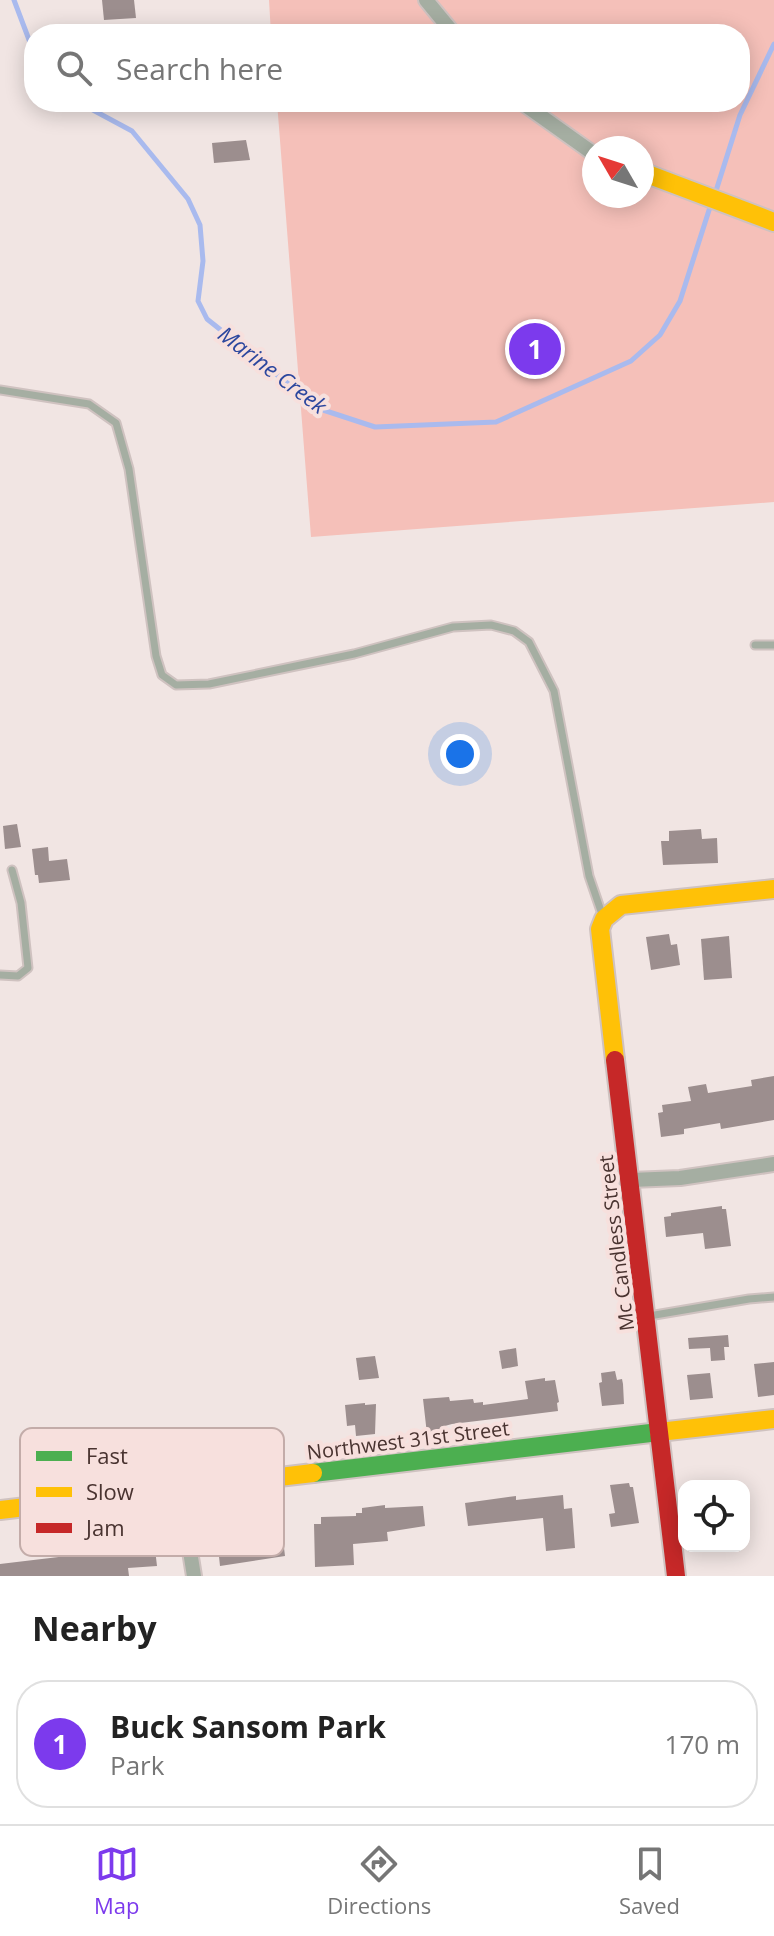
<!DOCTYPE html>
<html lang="en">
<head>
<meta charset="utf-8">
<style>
	body { margin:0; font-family:"Open Sans",sans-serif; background:#f2f2f2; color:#222 }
	.controls { position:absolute; right:24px; bottom:24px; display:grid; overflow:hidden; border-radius:16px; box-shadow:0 4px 20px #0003 }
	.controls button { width:72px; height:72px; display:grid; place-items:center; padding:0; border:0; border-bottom:2px solid #e0e0e0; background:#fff; color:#222; font:40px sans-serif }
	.compass { position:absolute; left:582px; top:136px; width:72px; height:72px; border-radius:50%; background:#fff; box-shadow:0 4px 20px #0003; rotate:309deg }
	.you { position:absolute; left:460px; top:754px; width:28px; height:28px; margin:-20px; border:6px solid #fff; border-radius:50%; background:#1a73e8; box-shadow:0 0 0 12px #1a73e833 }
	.badge { display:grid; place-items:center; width:52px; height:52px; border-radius:50%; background:#7c3aed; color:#fff; font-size:26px; font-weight:700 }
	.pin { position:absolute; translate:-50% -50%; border:4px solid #fff; box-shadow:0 2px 8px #0006 }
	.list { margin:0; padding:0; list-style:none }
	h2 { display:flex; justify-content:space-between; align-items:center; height:104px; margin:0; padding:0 32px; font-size:34px }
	h2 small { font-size:26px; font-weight:400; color:#767676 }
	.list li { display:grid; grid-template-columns:52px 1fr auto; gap:24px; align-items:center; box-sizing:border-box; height:128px; margin:0 16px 16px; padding:0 16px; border:2px solid #e0e0e0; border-radius:32px }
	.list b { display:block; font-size:30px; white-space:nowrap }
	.list p { margin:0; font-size:26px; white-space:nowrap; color:#767676 }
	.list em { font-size:26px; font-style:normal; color:#767676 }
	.icon { flex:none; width:44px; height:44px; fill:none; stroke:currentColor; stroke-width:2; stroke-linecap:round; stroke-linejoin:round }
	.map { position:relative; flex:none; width:774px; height:1576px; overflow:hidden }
	.search { position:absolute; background:#fff; box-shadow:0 4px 20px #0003; left:24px; right:24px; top:24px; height:88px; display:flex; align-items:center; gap:20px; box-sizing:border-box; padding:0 28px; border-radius:32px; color:#767676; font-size:30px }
	.sheet { height:248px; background:#fff }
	nav { display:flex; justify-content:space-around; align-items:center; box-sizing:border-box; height:112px; border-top:2px solid #e0e0e0; background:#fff; font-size:22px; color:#767676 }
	nav a { display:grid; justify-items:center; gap:4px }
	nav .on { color:#7c3aed }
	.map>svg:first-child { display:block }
	.green { fill:#f5c0b9; fill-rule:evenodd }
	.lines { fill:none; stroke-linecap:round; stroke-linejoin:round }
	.stream { stroke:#a9baee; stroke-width:5 }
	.building { fill:#9c8e8e }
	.lane-casing { stroke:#cfc2c0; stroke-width:11 }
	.street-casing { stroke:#cfc2c0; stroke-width:18 }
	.fast-casing { stroke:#cfc2c0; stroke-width:22 }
	.slow-casing { stroke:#cfc2c0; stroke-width:22 }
	.jam-casing { stroke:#cfc2c0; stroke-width:22 }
	.lane { stroke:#a5aea2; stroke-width:7 }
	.street { stroke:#a5aea2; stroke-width:14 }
	.fast { stroke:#4caf50; stroke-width:18 }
	.slow { stroke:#ffc107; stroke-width:18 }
	.jam { stroke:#c62828; stroke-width:18 }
	.labels { text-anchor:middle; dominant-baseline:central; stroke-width:8; stroke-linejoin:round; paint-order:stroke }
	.street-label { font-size:20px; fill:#493330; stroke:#f7e0dd }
	.water-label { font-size:22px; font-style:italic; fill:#2c479e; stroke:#f7e0dd }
	.key { fill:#f7e0dd; stroke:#c3aca9; stroke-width:2 }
	.key-label { font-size:22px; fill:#493330 }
</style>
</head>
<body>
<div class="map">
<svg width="774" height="1576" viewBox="0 0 774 1576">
	<rect width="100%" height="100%" fill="#f1e5e3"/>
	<path class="green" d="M 269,0 L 774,0 L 774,502 L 311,537 L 277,102 L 740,102 L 740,34 L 271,34 ZM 594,148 L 642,148 L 642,196 L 594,196 Z"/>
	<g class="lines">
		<g class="stream">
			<path d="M 14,0 L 34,53"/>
			<path d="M 78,102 L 132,131 L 188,199 L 200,225 L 203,261 L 198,301 L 207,319 L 320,409 L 375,427 L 496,422 L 631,361 L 660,335 L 680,301 L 711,204"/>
			<path d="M 715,194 L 740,115 L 774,44"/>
		</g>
	</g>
	<g class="building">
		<path d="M 102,0 L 134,0 L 136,18 L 104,20 Z"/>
		<path d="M 246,140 L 250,160 L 214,163 L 212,143 Z"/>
		<path d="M 17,824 L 21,847 L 5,849 L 3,826 Z"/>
		<path d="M 701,829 L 702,839 L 717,838 L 718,863 L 663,865 L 661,841 L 669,841 L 669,831 Z"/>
		<path d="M 48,847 L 49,861 L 67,859 L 70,880 L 39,883 L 38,875 L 35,875 L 32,849 Z"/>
		<path d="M 669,934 L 671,945 L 677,944 L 680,965 L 651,970 L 646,937 Z"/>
		<path d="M 729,936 L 732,978 L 704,980 L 701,939 Z"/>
		<path d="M 774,1076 L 774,1120 L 721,1129 L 720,1123 L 684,1129 L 684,1134 L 661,1137 L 658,1113 L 663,1112 L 662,1105 L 691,1101 L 688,1087 L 706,1084 L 708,1093 L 752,1086 L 751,1080 Z"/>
		<path d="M 722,1206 L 722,1209 L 726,1209 L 731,1246 L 705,1249 L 703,1233 L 666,1237 L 664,1217 L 671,1216 L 671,1213 Z"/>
		<path d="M 728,1335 L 729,1347 L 724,1347 L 725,1360 L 711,1361 L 710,1348 L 689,1349 L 688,1338 Z"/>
		<path d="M 516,1348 L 518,1366 L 502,1369 L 499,1351 Z"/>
		<path d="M 375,1356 L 379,1378 L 359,1380 L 356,1358 Z"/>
		<path d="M 774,1362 L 774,1395 L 758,1397 L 754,1364 Z"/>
		<path d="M 615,1371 L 617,1380 L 622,1379 L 623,1384 L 624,1404 L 602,1406 L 599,1383 L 602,1382 L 601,1373 Z"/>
		<path d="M 710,1373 L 713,1398 L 690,1400 L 687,1375 Z"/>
		<path d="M 545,1378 L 545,1381 L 555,1380 L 559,1402 L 557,1403 L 558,1411 L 452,1424 L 441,1427 L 441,1433 L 427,1434 L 423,1399 L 449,1397 L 450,1401 L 473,1399 L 474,1403 L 483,1402 L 483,1405 L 528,1399 L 525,1381 Z"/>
		<path d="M 365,1403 L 365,1405 L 376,1404 L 375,1434 L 356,1436 L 355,1425 L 347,1426 L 345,1405 Z"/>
		<path d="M 629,1483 L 630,1487 L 633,1487 L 639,1523 L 611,1527 L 609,1514 L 615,1513 L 610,1485 Z"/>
		<path d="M 563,1495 L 564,1509 L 572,1508 L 575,1548 L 546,1551 L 543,1518 L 468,1526 L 465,1503 L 516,1496 L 516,1500 Z"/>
		<path d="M 385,1505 L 385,1508 L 423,1506 L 425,1526 L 387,1532 L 388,1541 L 353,1544 L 354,1565 L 315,1567 L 314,1524 L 321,1524 L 321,1517 L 356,1516 L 356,1513 L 362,1513 L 362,1508 Z"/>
		<path d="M 273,1518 L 275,1532 L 282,1531 L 285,1556 L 220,1566 L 216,1529 L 226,1528 L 226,1524 Z"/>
		<path d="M 150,1549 L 155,1549 L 157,1566 L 128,1568 L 129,1576 L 0,1576 L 0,1564 L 92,1553 L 92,1556 Z"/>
	</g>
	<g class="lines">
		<g class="lane-casing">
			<g id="lane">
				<path d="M 0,390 L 89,404 L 116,423 L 129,469 L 156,656 L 162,675 L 176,685 L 209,684 L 354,654 L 453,627 L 491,625 L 514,631 L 529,642 L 554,691 L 589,876 L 603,917"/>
				<path d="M 755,645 L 774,645"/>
				<path d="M 0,975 L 18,976 L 28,968 L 21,903 L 12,870"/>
				<path d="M 649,1316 L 749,1299 L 774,1297"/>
			</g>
		</g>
		<g class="street-casing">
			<g id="street">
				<path d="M 426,0 L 454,34"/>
				<path d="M 521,102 L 594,154"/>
				<path d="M 631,1180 L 680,1178 L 774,1164"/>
				<path d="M 180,1489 L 194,1576"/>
			</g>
		</g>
		<g class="fast-casing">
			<path id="fast" d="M 313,1473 L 659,1432"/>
		</g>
		<g class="slow-casing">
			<g id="slow">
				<path d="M 642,172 L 774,222"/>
				<path d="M 615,1060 L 600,929 L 604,919 L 621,905 L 774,889"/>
				<path d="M 659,1432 L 774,1419"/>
				<path d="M 0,1510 L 313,1473"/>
			</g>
		</g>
		<g class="jam-casing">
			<path id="jam" d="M 615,1060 L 676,1576"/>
		</g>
		<use href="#lane" class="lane"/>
		<use href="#street" class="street"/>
		<use href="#fast" class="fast"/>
		<use href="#slow" class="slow"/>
		<use href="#jam" class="jam"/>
	</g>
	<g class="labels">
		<g class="street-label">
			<text transform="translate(616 1243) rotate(-97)">Mc Candless Street</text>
			<text transform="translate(408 1440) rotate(-7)">Northwest 31st Street</text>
		</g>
		<g class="water-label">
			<text transform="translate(273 369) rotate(37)">Marine Creek</text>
		</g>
	</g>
	<rect x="20" y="1428" width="264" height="128" rx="12" class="key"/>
	<rect x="36" y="1451" width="36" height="10" fill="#4caf50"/>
	<rect x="36" y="1487" width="36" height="10" fill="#ffc107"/>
	<rect x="36" y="1523" width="36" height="10" fill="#c62828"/>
	<g class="key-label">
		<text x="86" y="1464">Fast</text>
		<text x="86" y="1500">Slow</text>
		<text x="86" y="1536">Jam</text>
	</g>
</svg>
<div class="controls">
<button><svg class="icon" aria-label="locate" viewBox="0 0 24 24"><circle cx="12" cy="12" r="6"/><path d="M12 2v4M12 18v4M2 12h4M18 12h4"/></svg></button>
</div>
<svg class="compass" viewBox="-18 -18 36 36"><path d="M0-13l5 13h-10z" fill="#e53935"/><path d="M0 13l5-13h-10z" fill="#767676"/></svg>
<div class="you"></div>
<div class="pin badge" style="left:535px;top:349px">1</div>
<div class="search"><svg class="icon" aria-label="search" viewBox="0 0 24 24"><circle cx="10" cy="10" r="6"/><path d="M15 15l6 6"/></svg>Search here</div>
</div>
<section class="sheet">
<h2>Nearby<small></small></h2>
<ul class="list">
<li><span class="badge">1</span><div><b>Buck Sansom Park</b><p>Park</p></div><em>170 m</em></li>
</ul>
</section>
<nav>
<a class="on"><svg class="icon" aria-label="map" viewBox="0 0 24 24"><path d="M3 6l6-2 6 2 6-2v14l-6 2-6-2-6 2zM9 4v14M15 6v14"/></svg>Map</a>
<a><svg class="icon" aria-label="directions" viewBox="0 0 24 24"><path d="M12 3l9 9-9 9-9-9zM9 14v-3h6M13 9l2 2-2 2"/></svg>Directions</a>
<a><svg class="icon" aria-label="saved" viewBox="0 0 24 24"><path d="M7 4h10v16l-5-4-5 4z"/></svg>Saved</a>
</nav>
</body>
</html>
